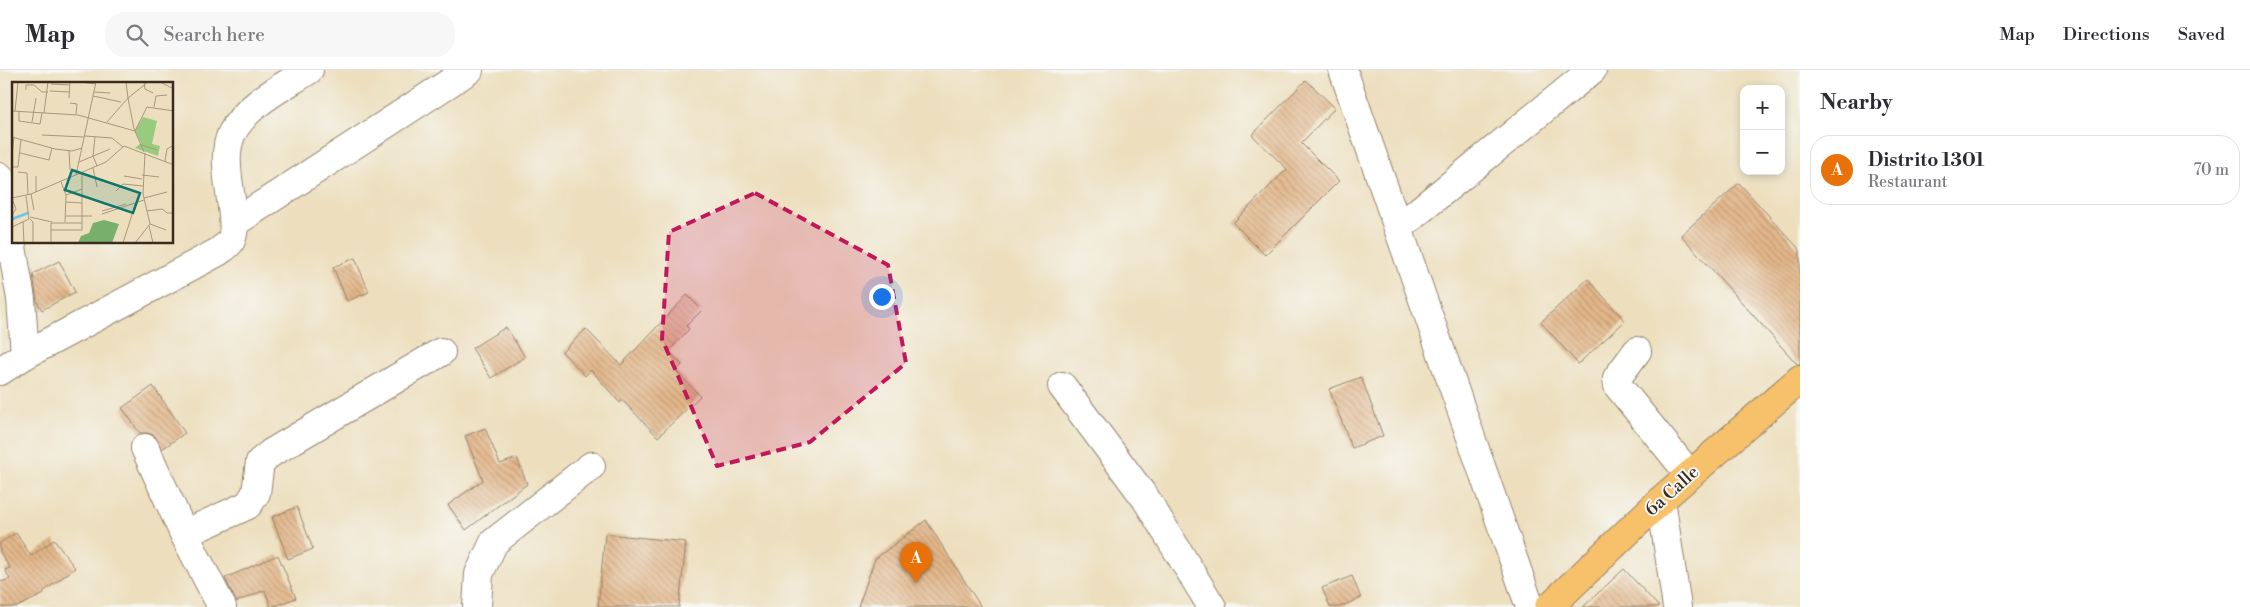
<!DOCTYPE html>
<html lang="en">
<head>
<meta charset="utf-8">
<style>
	body { margin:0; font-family:"Libre Bodoni",serif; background:#f7f7f7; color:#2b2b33 }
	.controls { position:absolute; right:15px; top:15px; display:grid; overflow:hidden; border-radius:10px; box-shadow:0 2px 8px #0003 }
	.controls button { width:45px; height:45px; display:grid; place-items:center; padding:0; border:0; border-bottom:1px solid #e1e1e2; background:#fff; color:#2b2b33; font:25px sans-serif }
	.you { position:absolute; left:881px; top:226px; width:18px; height:18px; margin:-12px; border:4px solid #fff; border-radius:50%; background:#1a73e8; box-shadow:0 0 0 8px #1a73e833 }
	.badge { display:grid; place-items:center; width:32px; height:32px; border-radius:50%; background:#d93025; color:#fff; font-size:16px; font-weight:700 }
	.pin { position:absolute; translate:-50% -41px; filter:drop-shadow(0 1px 2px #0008) }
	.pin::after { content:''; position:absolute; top:26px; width:18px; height:15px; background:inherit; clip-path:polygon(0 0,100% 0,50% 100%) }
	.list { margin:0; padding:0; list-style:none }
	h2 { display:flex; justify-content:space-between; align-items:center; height:65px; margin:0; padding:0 20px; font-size:21px }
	h2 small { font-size:16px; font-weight:400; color:#7c7c81 }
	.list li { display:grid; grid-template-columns:32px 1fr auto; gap:15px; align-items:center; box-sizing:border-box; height:70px; margin:0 10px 10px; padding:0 10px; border:1px solid #e1e1e2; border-radius:20px }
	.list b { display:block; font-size:19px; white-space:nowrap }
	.list p { margin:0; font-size:16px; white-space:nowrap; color:#7c7c81 }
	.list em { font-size:16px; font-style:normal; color:#7c7c81 }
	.icon { flex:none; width:28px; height:28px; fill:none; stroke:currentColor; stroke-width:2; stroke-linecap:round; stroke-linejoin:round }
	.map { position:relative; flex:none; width:1800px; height:537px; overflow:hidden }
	header { display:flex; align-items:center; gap:30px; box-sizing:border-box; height:70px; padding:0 25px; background:#fff; border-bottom:1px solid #e1e1e2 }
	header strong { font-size:24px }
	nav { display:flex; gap:28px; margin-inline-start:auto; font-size:18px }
	.search { width:350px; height:45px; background:#f7f7f7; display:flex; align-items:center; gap:12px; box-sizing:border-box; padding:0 18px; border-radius:20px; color:#7c7c81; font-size:19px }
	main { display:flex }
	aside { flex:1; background:#fff }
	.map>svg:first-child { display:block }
	.building { fill:url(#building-back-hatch) }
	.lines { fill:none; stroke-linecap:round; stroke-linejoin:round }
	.minor-casing { stroke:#94846e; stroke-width:30 }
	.major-casing { stroke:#94846e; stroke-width:30 }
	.minor { stroke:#fff; stroke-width:28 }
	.major { stroke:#f7c06b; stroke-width:28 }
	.marked { fill:#c2185b; fill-opacity:0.2; stroke:#c2185b; stroke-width:4; stroke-dasharray:10 6; stroke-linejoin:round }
	.labels { text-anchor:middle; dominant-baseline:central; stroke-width:4; stroke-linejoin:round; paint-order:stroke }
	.street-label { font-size:18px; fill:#3b2a1e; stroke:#f6f6f2 }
	.inset-river { fill:none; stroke:#6dc4ea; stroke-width:2.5 }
	.inset-road { fill:none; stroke:#a6977e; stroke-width:1 }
	.view { fill:#0f766e; fill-opacity:0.15; stroke:#0f766e; stroke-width:2.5 }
	.inset-edge { fill:none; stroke:#3b2a1e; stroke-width:2.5 }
</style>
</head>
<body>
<header>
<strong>Map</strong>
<div class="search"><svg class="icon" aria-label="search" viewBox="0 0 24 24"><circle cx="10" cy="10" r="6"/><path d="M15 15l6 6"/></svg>Search here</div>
<nav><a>Map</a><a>Directions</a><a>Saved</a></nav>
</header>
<main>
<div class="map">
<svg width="1800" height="537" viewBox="0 0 1800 537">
	<defs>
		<pattern id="building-back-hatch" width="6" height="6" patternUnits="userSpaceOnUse" patternTransform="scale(1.25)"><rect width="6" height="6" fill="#e3b78a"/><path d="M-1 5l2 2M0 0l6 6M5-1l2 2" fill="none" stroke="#b99570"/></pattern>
	</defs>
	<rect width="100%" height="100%" fill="#f6f6f2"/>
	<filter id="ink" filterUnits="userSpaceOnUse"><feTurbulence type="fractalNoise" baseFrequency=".02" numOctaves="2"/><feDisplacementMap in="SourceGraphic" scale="10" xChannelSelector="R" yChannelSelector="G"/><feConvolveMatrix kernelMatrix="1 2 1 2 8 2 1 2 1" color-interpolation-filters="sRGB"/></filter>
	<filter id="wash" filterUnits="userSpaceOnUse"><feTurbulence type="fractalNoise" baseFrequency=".0096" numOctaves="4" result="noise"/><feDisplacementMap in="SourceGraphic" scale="20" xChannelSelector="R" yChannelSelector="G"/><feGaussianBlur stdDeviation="1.12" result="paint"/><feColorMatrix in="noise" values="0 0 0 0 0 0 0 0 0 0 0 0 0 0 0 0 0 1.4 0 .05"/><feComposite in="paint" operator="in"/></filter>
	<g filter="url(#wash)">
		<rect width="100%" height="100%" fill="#eddfbe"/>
		<g id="blocks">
			<g class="building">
				<path d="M 1306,10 L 1335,38 L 1301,73 L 1339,111 L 1265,185 L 1233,153 L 1287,99 L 1252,65 Z"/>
				<path d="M 1739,113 L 1800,180 L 1800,294 L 1797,294 L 1681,165 Z"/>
				<path d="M 355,188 L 369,222 L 347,231 L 333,197 Z"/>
				<path d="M 59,191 L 75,222 L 42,240 L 37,231 L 33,204 Z"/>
				<path d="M 1588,209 L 1625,251 L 1578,294 L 1541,252 Z"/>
				<path d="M 687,225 L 702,240 L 686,256 L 689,259 L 669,281 L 682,295 L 676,301 L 700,326 L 658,367 L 622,330 L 620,333 L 591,300 L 585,306 L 562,282 L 586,259 L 621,295 Z"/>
				<path d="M 506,257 L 525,287 L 491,308 L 472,278 Z"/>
				<path d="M 1361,307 L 1383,366 L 1352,378 L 1329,319 Z"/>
				<path d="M 153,316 L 185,363 L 162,379 L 154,365 L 147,363 L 140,363 L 122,338 Z"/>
				<path d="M 485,358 L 500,394 L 517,388 L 527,414 L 466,460 L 448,435 L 483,410 L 465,366 Z"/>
				<path d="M 297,437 L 313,479 L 288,489 L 272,447 Z"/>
				<path d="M 926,450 L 981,537 L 858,537 L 875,489 Z"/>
				<path d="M 16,463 L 31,486 L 54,470 L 75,498 L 43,522 L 44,524 L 17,537 L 0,537 L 0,512 L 10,509 L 5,500 L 10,498 L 0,482 L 0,473 Z"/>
				<path d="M 605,464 L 686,472 L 679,537 L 598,537 Z"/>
				<path d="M 278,485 L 296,528 L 271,537 L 265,520 L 236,532 L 225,508 Z"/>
				<path d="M 1624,499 L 1659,537 L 1583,537 Z"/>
				<path d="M 1352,506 L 1361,528 L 1340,537 L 1330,537 L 1322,518 Z"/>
			</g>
		</g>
	</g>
	<g filter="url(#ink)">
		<use href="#blocks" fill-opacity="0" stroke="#94846e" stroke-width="1"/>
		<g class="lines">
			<g class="minor-casing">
				<g id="minor">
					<path d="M 1343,0 L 1530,537"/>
					<path d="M 0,107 L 21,229 L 25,285"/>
					<path d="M 234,153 L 469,0"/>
					<path d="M 1398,158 L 1592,0"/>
					<path d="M 1637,281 L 1617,308 L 1618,316 L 1690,405"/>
					<path d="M 0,301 L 25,285 L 218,182 C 222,179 227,176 230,172 C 243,153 216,94 232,63 C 247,34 283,17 309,0"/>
					<path d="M 1062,316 L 1146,429 L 1212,537"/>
					<path d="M 145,378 L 184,464 L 222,537"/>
					<path d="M 1661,430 L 1677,537"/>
					<path d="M 184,464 L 248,435 L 256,423 L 260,392 L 271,383 L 441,282"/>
					<path d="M 477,537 L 479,504 L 494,472 L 591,396"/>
				</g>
			</g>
			<g class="major-casing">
				<path id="major" d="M 1549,537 L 1661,430 L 1800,309"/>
			</g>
			<use href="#minor" class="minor"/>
			<use href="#major" class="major"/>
		</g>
	</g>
	<path class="marked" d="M 755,123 L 888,195 L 906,293 L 810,372 L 717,396 L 662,269 L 669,162 Z"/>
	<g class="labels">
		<g class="street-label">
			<text transform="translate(1672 421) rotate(-42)">6a Calle</text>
		</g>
	</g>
	<g transform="translate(12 12)">
		<rect width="161" height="161" fill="#eddfbe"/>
		<path d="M 92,138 L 107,142 L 100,161 L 66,161 L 69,154 L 77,151 L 81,141 Z" fill="#79af6c"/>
		<path d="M 131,35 L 145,39 L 140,62 L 148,64 L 146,74 L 123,66 L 129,61 L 123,49 Z" fill="#97cb7d"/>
		<path class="inset-river" d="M 0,137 L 16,131"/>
		<path class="inset-road" d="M 68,0 L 84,2M 132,0 L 133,7 L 141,11M 148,0 L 162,7M 39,2 L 58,3M 14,8 L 14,3 L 22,3 L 30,10 L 36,10M 38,9 L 57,10M 82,10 L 98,11M 81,14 L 109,20M 57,16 L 58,0M 58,21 L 65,22 L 64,32M 142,25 L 144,14 L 155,13M 0,29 L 66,33 L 123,49 L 135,25 L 162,29M 3,29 L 6,0M 7,29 L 7,39 L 28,42 L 30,31M 32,31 L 36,0M 20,40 L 24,16M 95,40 L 116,16 L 114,0M 30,53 L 72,55M 73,54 L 100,56 L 111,65M 0,55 L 43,67 L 60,69 L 70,66M 83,55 L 81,74 L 85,84M 130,63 L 145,68M 57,68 L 58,88M 132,70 L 122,47 L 116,16 L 136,0M 8,71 L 37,78 L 40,66M 0,72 L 2,55M 153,79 L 155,67 L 162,63M 67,80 L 98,67M 0,85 L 6,85 L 9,57M 81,86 L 85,105M 6,90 L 15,91 L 16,113M 64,93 L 84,0M 130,93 L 147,95M 112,94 L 130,97M 49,100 L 54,113 L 53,140M 104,109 L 111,102 L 131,104M 24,110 L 24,94M 19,112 L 22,128M 54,113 L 70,107M 0,116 L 19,112 L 94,80 L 112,64 L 162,83M 132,116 L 155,110M 54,120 L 70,121M 90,129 L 114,122M 135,129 L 150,127 L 155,131 L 162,131M 90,132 L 132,118M 0,133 L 4,127 L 1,119M 54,134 L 80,134M 18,135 L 40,140M 18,137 L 21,140 L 21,161M 11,140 L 12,161M 138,142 L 154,148M 137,144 L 141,161M 0,145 L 17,137 L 14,114M 39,148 L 70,148 L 70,91M 39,161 L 39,141 L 70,141M 111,161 L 124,120M 123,161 L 138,142 L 131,112 L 133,71"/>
		<path class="view" d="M 60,88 L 128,111 L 121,131 L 53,108 Z"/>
		<rect width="161" height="161" class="inset-edge"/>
	</g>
</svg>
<div class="controls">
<button>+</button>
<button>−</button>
</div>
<div class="you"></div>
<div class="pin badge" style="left:916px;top:513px;background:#e8710a">A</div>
</div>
<aside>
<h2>Nearby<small></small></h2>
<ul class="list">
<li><span class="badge" style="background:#e8710a">A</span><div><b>Distrito 1301</b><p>Restaurant</p></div><em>70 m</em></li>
</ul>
</aside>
</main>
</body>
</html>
